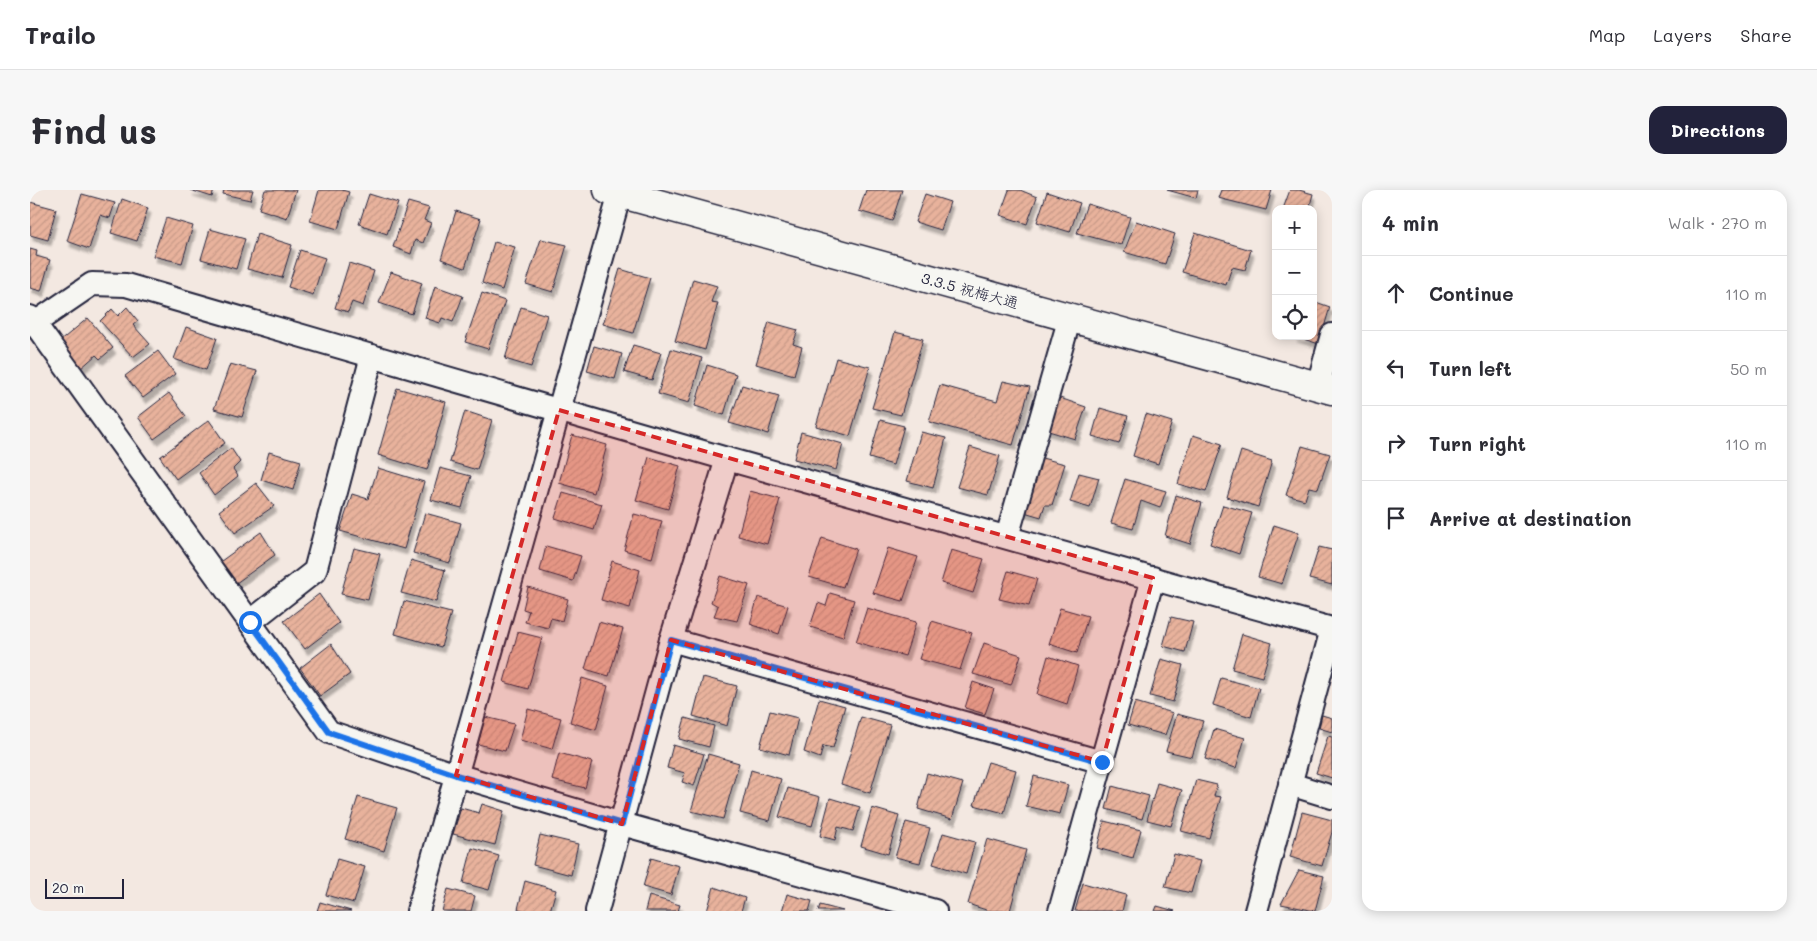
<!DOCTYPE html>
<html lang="en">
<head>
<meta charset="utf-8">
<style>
	body { margin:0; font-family:Mali,"Klee One",sans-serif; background:#f7f7f7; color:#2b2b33 }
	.controls { position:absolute; right:15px; top:15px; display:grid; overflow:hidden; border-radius:10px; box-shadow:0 2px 12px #0003 }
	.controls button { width:45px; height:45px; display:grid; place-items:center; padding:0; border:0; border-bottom:1px solid #e1e1e2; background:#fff; color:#2b2b33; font:25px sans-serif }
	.scale { position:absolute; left:15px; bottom:12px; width:79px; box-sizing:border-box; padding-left:5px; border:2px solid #22223b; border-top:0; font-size:14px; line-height:18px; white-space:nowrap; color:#22223b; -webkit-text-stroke:4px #f6f6f2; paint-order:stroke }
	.stop { position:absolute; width:15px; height:15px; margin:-11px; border:4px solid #1a73e8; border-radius:50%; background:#fff }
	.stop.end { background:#1a73e8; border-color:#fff; box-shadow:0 1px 5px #0008 }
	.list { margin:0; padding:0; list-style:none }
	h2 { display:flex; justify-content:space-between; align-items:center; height:65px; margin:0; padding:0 20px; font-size:21px }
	h2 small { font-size:16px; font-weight:400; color:#7c7c81 }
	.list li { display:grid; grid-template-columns:32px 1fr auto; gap:15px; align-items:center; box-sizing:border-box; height:75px; padding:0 20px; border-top:1px solid #e1e1e2 }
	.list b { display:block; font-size:19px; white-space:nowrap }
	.list em { font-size:16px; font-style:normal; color:#7c7c81 }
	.icon { flex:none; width:28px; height:28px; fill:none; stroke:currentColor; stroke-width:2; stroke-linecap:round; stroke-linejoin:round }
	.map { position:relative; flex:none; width:1302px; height:721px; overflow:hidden; border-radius:15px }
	header { display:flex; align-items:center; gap:30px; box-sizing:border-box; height:70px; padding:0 25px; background:#fff; border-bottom:1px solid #e1e1e2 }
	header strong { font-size:24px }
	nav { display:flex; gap:28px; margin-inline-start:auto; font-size:18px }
	.intro { display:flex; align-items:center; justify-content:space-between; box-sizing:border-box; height:120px; padding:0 30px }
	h1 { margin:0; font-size:35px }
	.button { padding:12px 22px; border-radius:15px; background:#22223b; color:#fff; font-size:18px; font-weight:700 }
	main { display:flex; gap:30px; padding:0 30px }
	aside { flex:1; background:#fff; border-radius:15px; box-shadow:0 2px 12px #0003 }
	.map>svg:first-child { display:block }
	.building { fill:url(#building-hatch); stroke:#22223b; filter:url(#shadow) }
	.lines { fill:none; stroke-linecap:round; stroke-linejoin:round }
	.street-casing { stroke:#22223b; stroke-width:26 }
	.secondary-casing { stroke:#22223b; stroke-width:31 }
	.street { stroke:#f6f6f2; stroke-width:22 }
	.secondary { stroke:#f6f6f2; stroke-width:28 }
	.route { stroke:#1a73e8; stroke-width:6 }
	.marked { fill:#d62828; fill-opacity:0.2; stroke:#d62828; stroke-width:4; stroke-dasharray:10 6; stroke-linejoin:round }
	.labels { text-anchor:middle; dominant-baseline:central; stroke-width:4; stroke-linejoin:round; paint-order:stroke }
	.street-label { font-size:15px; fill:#22223b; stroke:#f6f6f2 }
</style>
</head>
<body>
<header>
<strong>Trailo</strong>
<nav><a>Map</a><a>Layers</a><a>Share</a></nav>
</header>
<div class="intro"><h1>Find us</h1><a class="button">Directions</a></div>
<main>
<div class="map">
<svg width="1302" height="721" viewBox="0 0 1302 721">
	<defs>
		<pattern id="building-hatch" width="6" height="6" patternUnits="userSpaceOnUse" patternTransform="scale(1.25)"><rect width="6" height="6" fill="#e8b29c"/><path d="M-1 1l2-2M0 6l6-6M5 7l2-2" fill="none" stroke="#c79987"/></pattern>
		<filter id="shadow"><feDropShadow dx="3" dy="5.5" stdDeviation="1" flood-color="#0004"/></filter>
	</defs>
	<rect width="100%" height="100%" fill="#f3e8e1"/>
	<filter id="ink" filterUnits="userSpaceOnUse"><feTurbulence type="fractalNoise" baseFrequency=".02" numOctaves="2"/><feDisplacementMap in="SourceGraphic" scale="10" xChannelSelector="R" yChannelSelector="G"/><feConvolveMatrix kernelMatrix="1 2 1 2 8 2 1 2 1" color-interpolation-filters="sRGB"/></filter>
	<g filter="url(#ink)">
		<g class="building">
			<path d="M 160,0 L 184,0 L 182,7 Z"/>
			<path d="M 194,0 L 223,0 L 220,10 L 193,4 Z"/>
			<path d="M 235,0 L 266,0 L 257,28 L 229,19 Z"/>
			<path d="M 289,0 L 312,0 L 319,2 L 308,39 L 280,31 Z"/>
			<path d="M 836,0 L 872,0 L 862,31 L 829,21 Z"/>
			<path d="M 979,0 L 990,0 L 1007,7 L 997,34 L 970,25 Z"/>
			<path d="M 1137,0 L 1168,0 L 1166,8 Z"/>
			<path d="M 1191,0 L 1242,0 L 1236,20 L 1188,8 Z"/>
			<path d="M 1260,0 L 1269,0 L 1283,4 L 1279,19 L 1253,19 Z"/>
			<path d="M 1017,2 L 1050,13 L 1040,42 L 1007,32 Z"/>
			<path d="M 52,4 L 85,13 L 80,28 L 70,25 L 59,59 L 37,51 Z"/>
			<path d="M 339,4 L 368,13 L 357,44 L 329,34 Z"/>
			<path d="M 895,4 L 920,12 L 911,40 L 885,32 Z"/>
			<path d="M 92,9 L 118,18 L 107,51 L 81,43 Z"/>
			<path d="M 0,12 L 26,19 L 18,50 L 0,45 Z"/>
			<path d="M 378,12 L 399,18 L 394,30 L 401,33 L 393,53 L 385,50 L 381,64 L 363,57 Z"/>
			<path d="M 1057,14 L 1100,27 L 1091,55 L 1047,43 Z"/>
			<path d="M 426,21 L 451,29 L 435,78 L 411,69 Z"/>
			<path d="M 136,28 L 163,36 L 152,73 L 123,66 Z"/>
			<path d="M 1106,31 L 1145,44 L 1135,74 L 1094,62 Z"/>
			<path d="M 180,39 L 215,49 L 206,79 L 171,69 Z"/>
			<path d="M 1165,43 L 1221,60 L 1215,80 L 1202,77 L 1196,95 L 1152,82 Z"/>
			<path d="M 227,44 L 262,55 L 252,88 L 217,79 Z"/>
			<path d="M 511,49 L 537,55 L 523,102 L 496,94 Z"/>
			<path d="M 464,52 L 485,57 L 472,100 L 452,93 Z"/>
			<path d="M 0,59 L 7,61 L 6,66 L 20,70 L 11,101 L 0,98 Z"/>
			<path d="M 270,60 L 295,68 L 283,105 L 258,97 Z"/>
			<path d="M 319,73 L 344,81 L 333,116 L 322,112 L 318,122 L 305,118 Z"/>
			<path d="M 590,79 L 620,88 L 603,143 L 573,134 Z"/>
			<path d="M 361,82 L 392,93 L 382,124 L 349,113 Z"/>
			<path d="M 663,89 L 687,96 L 681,112 L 688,113 L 675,160 L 645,151 Z"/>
			<path d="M 405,96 L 433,106 L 423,132 L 412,128 L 410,133 L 395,128 Z"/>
			<path d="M 452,103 L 475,111 L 458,159 L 435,152 Z"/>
			<path d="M 1283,111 L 1300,117 L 1289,154 L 1264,146 L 1283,146 Z"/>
			<path d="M 97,117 L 108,131 L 103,135 L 120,154 L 103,167 L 70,131 L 82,119 L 88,126 Z"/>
			<path d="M 491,117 L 517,125 L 501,177 L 475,169 Z"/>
			<path d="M 58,128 L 83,158 L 70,169 L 66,165 L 50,179 L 29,152 Z"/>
			<path d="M 739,132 L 768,140 L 763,154 L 772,157 L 764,185 L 726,174 Z"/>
			<path d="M 156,137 L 187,148 L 176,180 L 144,169 Z"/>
			<path d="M 865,142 L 893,149 L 871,225 L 842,218 Z"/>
			<path d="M 603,155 L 631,163 L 622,190 L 594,182 Z"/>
			<path d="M 564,156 L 592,164 L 585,189 L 557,181 Z"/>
			<path d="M 641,159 L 672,168 L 659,213 L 628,204 Z"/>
			<path d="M 128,161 L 145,184 L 113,208 L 95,186 Z"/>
			<path d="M 806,168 L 840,177 L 820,246 L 786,236 Z"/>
			<path d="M 200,174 L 227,181 L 212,227 L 184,219 Z"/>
			<path d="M 677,175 L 706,184 L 694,225 L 665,216 Z"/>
			<path d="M 973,191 L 1000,197 L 983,255 L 899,232 L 910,195 L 967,211 Z"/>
			<path d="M 712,195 L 749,206 L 738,244 L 699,233 Z"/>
			<path d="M 367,198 L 416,212 L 397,280 L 348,265 Z"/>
			<path d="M 139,203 L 156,226 L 124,249 L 108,227 Z"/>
			<path d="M 1024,206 L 1056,217 L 1045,249 L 1012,239 Z"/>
			<path d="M 1070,218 L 1098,226 L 1089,254 L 1062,246 Z"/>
			<path d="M 435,221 L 462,230 L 447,280 L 420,272 Z"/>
			<path d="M 1116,224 L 1142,232 L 1128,274 L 1103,266 Z"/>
			<path d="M 179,230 L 195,253 L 146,289 L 130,267 Z"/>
			<path d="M 850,230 L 874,236 L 863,275 L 839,268 Z"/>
			<path d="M 771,242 L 813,254 L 806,280 L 764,269 Z"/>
			<path d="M 891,242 L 916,248 L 903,298 L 877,291 Z"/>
			<path d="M 542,245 L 577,255 L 564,303 L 529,293 Z"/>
			<path d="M 1163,245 L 1192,254 L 1176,302 L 1148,294 Z"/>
			<path d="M 1272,256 L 1300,264 L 1288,299 L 1279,297 L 1275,310 L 1256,305 Z"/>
			<path d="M 940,257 L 970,266 L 958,305 L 927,297 Z"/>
			<path d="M 201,258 L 210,272 L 203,279 L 208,286 L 184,305 L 169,283 Z"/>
			<path d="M 1211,261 L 1242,271 L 1228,317 L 1197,307 Z"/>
			<path d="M 239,262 L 271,271 L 263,300 L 231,290 Z"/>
			<path d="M 619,267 L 650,276 L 638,319 L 606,310 Z"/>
			<path d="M 1008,267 L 1035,274 L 1022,315 L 1015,315 L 1011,327 L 991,321 Z"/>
			<path d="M 348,278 L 394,292 L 374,359 L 310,341 L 322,304 L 338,309 Z"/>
			<path d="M 410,278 L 441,286 L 432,318 L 401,310 Z"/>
			<path d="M 1049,283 L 1069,288 L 1060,318 L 1040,312 Z"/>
			<path d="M 1095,289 L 1136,301 L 1130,318 L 1111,311 L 1103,339 L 1081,333 Z"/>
			<path d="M 226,293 L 244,316 L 205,343 L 189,321 Z"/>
			<path d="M 720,301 L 750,309 L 737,354 L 708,346 Z"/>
			<path d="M 533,303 L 572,314 L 564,340 L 525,328 Z"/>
			<path d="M 1146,305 L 1172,313 L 1160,354 L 1135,346 Z"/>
			<path d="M 1193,315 L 1222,323 L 1209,364 L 1180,354 Z"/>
			<path d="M 395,323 L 431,333 L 420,373 L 383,363 Z"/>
			<path d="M 604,324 L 632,331 L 622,368 L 594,360 Z"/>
			<path d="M 1244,335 L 1269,343 L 1252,394 L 1228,387 Z"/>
			<path d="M 231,342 L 245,365 L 202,396 L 187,374 Z"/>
			<path d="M 792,348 L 826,359 L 813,397 L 779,387 Z"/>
			<path d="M 516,356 L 551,366 L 543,391 L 510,381 Z"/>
			<path d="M 1289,357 L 1302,360 L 1302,395 L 1279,389 Z"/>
			<path d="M 324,358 L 350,364 L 338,410 L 311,404 Z"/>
			<path d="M 858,358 L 888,367 L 873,411 L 843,403 Z"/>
			<path d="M 921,360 L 954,369 L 943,403 L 911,393 Z"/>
			<path d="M 381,370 L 415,380 L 406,412 L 371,403 Z"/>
			<path d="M 582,371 L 610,380 L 600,418 L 571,410 Z"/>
			<path d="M 978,381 L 1007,389 L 999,416 L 969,409 Z"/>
			<path d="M 690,386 L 719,395 L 707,431 L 684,426 L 688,416 L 681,412 Z"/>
			<path d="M 498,397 L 538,409 L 532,431 L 521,428 L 518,438 L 495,432 L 499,421 L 493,419 Z"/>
			<path d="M 800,403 L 824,410 L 813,447 L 780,437 L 788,413 L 796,416 Z"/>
			<path d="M 289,404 L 309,433 L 275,459 L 254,431 Z"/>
			<path d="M 728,407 L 758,416 L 749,444 L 720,434 Z"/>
			<path d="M 374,411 L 421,423 L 411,457 L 365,444 Z"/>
			<path d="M 837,418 L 886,432 L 875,466 L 826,452 Z"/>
			<path d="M 1030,418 L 1058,426 L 1047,463 L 1019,454 Z"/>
			<path d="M 1141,427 L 1163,432 L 1155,462 L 1133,456 Z"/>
			<path d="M 902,431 L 942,443 L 930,480 L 889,469 Z"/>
			<path d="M 569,432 L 593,439 L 579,486 L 555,479 Z"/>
			<path d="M 488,442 L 512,448 L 498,499 L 474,492 Z"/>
			<path d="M 1212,444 L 1242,453 L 1232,487 L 1202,479 Z"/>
			<path d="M 954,453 L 991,465 L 981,495 L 943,484 Z"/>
			<path d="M 301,454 L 320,484 L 290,506 L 270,478 Z"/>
			<path d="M 1018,466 L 1048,476 L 1037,514 L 1007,504 Z"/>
			<path d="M 1131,469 L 1153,475 L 1143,512 L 1120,506 Z"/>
			<path d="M 673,487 L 707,496 L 697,536 L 663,526 Z"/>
			<path d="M 552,488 L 578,496 L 566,540 L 540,532 Z"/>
			<path d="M 1191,488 L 1229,498 L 1221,527 L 1183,515 Z"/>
			<path d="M 943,492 L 964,499 L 955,524 L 935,518 Z"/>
			<path d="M 789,509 L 815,516 L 803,558 L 793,556 L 790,568 L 774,562 Z"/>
			<path d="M 1105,512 L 1143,523 L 1135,545 L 1098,535 Z"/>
			<path d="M 498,519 L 531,528 L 522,559 L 490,550 Z"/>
			<path d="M 740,521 L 768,528 L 759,565 L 730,557 Z"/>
			<path d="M 1147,524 L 1173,531 L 1162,567 L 1136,561 Z"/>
			<path d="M 1292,525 L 1302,528 L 1302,542 L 1289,538 Z"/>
			<path d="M 455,527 L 484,534 L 475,561 L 448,554 Z"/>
			<path d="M 831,527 L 860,535 L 840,603 L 811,594 Z"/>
			<path d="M 655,528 L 684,536 L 679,557 L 649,549 Z"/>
			<path d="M 1184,539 L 1215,548 L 1206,578 L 1175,569 Z"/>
			<path d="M 1298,546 L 1302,547 L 1302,588 L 1286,583 Z"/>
			<path d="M 643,555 L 674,564 L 664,596 L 652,592 L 655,583 L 637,578 Z"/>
			<path d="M 529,563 L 562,572 L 555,598 L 522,590 Z"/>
			<path d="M 678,564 L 709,573 L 693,629 L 661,621 Z"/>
			<path d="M 958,572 L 986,580 L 974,623 L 944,615 Z"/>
			<path d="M 721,580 L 751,589 L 740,631 L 710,623 Z"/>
			<path d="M 897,583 L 933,593 L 922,629 L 888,619 Z"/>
			<path d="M 1004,586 L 1038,595 L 1030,624 L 996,616 Z"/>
			<path d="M 1166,590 L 1187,595 L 1184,606 L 1191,607 L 1179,648 L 1151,641 Z"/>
			<path d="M 1127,593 L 1152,600 L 1141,636 L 1117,630 Z"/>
			<path d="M 1082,596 L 1119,606 L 1112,629 L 1076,619 Z"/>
			<path d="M 758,598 L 790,607 L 782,636 L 749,627 Z"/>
			<path d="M 328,607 L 367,618 L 354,661 L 315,649 Z"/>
			<path d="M 800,608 L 830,617 L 823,641 L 808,637 L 805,650 L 790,646 Z"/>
			<path d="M 452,614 L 474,621 L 465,655 L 423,644 L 431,618 L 449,623 Z"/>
			<path d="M 842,618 L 869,626 L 858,664 L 831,656 Z"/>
			<path d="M 1272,622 L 1302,630 L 1302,642 L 1292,676 L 1260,667 Z"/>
			<path d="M 1074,631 L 1111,640 L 1103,668 L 1067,658 Z"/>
			<path d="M 876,632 L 900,638 L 890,673 L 865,667 Z"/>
			<path d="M 913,643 L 945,652 L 936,684 L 903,674 Z"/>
			<path d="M 510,645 L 548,654 L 541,685 L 503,675 Z"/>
			<path d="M 957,649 L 996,660 L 980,721 L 959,721 L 938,714 Z"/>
			<path d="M 442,658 L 469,666 L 459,700 L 433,693 Z"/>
			<path d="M 1144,664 L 1170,671 L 1161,703 L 1135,697 Z"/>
			<path d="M 621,668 L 649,676 L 641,705 L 613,697 Z"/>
			<path d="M 307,669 L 335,677 L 324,713 L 296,705 Z"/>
			<path d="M 1269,680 L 1294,686 L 1285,721 L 1251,714 Z"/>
			<path d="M 495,691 L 526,700 L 520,721 L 497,721 L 488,719 Z"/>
			<path d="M 1053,693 L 1096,705 L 1092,721 L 1045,721 Z"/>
			<path d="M 684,697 L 715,708 L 711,721 L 677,721 Z"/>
			<path d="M 418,699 L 445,706 L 441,721 L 412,721 Z"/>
			<path d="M 757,704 L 782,711 L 779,721 L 752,721 Z"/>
			<path d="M 619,706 L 650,715 L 648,721 L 615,721 Z"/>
			<path d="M 290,712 L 321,721 L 287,721 Z"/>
			<path d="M 790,715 L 813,721 L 788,721 Z"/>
			<path d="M 1127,716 L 1145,721 L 1125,721 Z"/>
		</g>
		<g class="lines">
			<g class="street-casing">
				<g id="street">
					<path d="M 0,127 L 299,542 L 426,585 L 592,634 L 905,721"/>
					<path d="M 5,133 L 62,94 L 96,95 L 697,269 L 1302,439 L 1226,721"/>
					<path d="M 1288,195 L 1302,145"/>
					<path d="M 977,347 L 1040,127"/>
					<path d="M 220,432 L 285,381 L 342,166"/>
					<path d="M 641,450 L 1072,572"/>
					<path d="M 1260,594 L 1302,607"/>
					<path d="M 388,721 L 591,0"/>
					<path d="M 567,721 L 641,450 L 697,269"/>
					<path d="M 1030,721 L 1123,388"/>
				</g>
			</g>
			<g class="secondary-casing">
				<path id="secondary" d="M 578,0 L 1302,200"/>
			</g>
			<use href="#street" class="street"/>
			<use href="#secondary" class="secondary"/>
		</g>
	</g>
	<g class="lines" filter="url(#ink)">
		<path class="route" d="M 220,432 L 299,542 L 426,585 L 592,634 L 641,450 L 1072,572"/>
	</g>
	<path class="marked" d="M 529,220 L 1123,388 L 1072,572 L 641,450 L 592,634 L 426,585 Z"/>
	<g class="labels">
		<g class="street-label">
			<text transform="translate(940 100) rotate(15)">3.3.5 祝梅大通</text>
		</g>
	</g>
</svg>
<div class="controls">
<button>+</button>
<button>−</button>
<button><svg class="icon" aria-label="locate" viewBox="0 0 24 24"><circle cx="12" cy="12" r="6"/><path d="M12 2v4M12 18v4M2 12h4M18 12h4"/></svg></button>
</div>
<div class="scale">20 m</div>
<div class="stop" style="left:220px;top:432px"></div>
<div class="stop end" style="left:1072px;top:572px"></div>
</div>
<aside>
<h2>4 min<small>Walk · 270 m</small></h2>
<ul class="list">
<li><svg class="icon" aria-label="ahead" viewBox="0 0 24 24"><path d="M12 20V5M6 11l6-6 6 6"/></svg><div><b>Continue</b></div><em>110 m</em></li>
<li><svg class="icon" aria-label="left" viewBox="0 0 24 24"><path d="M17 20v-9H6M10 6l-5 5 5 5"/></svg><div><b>Turn left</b></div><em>50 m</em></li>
<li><svg class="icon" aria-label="right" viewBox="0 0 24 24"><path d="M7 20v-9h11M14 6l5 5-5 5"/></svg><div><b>Turn right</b></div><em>110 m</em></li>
<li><svg class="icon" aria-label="arrive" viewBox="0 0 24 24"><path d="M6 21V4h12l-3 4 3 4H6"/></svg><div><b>Arrive at destination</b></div></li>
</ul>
</aside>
</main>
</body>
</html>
